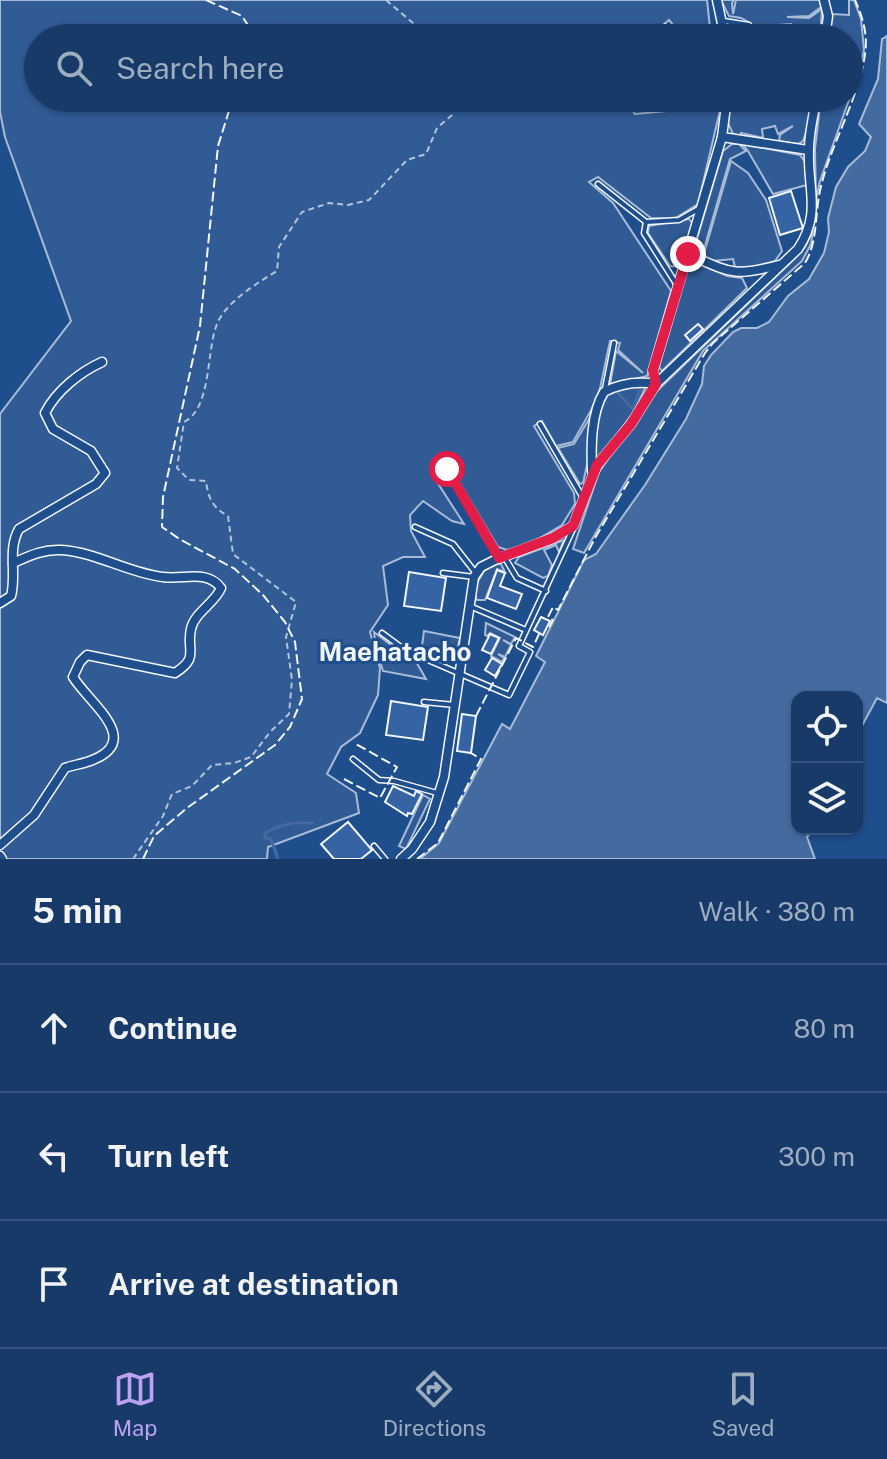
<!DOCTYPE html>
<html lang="en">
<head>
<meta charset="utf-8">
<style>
	body { margin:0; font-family:"Public Sans",sans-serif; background:#20416f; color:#f1f3f6 }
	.controls { position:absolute; right:24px; bottom:24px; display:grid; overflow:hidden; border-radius:16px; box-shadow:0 2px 6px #0004 }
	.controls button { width:72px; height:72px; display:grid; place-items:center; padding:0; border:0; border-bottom:2px solid #36547d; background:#173a69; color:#f1f3f6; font:40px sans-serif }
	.stop { position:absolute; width:24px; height:24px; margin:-18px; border:6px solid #e11d48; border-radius:50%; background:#fff }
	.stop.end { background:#e11d48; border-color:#fff; box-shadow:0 2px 8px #0008 }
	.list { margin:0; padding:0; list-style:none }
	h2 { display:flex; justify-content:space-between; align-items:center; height:104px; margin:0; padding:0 32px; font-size:34px }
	h2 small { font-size:26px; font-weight:400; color:#9eadc0 }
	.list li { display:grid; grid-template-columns:52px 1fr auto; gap:24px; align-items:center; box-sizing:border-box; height:128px; padding:0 32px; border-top:2px solid #36547d }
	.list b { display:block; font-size:30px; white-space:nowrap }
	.list em { font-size:26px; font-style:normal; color:#9eadc0 }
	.icon { flex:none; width:44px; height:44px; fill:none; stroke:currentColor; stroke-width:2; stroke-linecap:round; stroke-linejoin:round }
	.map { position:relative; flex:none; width:887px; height:859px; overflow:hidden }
	.search { position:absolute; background:#173a69; box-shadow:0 2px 6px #0004; left:24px; right:24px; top:24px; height:88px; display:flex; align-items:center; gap:20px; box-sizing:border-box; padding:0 28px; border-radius:44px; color:#9eadc0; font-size:30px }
	.sheet { height:488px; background:#173a69 }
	nav { display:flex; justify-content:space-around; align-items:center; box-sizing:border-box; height:112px; border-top:2px solid #36547d; background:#173a69; font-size:22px; color:#9eadc0 }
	nav a { display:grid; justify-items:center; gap:4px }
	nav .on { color:#bca0f2 }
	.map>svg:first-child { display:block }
	.built { fill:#305b95; stroke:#a8bbd7; stroke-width:2 }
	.water { fill:#446ba0; stroke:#a8bbd7; stroke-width:2 }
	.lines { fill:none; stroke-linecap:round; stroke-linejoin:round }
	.stream { stroke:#446ba0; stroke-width:3 }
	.building { fill:#3563a3; stroke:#f2f6ff; stroke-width:2 }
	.lane-casing { stroke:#f2f6ff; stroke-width:7 }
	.street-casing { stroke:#f2f6ff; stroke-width:11 }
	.path { stroke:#b3c4dc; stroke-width:2; stroke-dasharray:6 4; stroke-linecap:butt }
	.lane { stroke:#1f4e8c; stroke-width:4 }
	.street { stroke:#1f4e8c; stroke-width:8 }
	.fence { stroke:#f2f6ff; stroke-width:2; stroke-dasharray:10 4; stroke-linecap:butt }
	.route { stroke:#e11d48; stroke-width:10 }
	.labels { text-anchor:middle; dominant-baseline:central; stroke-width:6; stroke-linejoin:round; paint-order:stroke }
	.quarter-label { font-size:26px; font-weight:bold; fill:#f2f6ff; stroke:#1f4e8c }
</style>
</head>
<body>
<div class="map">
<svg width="887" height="859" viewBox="0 0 887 859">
	<rect width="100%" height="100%" fill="#1f4e8c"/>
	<g class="built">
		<path d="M 0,0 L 707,0 L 710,28 L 679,32 L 669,20 L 656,31 L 623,38 L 38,38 L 38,98 L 623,98 L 635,114 L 721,106 L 698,204 L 674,219 L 651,218 L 598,177 L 589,182 L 613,203 L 671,291 L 647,376 L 610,385 L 616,351 L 643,373 L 618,350 L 620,343 L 610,341 L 598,398 L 573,442 L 556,446 L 542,421 L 534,426 L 574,493 L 575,504 L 562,525 L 533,542 L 507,550 L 498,547 L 450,467 L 444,467 L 437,482 L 464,524 L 452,521 L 423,501 L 410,515 L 411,531 L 425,557 L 403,557 L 383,566 L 388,605 L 370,632 L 380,668 L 378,695 L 360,733 L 341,747 L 327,774 L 356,793 L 359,813 L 268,847 L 267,859 L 0,859 L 0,414 L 71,321 L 5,137 L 0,112 Z"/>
		<path d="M 721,0 L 734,0 L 732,3 L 733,14 L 736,0 L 820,0 L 821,7 L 809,16 L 787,17 L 809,18 L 822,9 L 820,38 L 793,38 L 791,24 L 762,26 L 762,38 L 760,38 L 750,23 L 741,18 L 729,16 Z"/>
		<path d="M 849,0 L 854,0 L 861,19 L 864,50 L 861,64 L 854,86 L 820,181 L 816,200 L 815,149 L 821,98 L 849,98 L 849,38 L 829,38 L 832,14 L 849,15 Z"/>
		<path d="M 731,98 L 773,98 L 796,103 L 781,98 L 813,98 L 810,121 L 803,141 L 798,144 L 779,141 L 780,135 L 793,126 L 778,134 L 775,126 L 762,129 L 763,138 L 741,133 L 740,136 L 733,134 L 728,123 Z"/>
		<path d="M 732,144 L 739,144 L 746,151 L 730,159 L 702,256 L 696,251 L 695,245 L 723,151 Z"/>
		<path d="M 742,144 L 800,155 L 805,162 L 807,185 L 773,194 L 748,151 Z"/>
		<path d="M 731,161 L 748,173 L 766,200 L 782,251 L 775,261 L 749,269 L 735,267 L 733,259 L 713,261 L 703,257 Z"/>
		<path d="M 689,219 L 693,224 L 679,267 L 670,266 L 648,233 L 649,226 Z"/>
		<path d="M 813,230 L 811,244 L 802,261 L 703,351 L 584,553 L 573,549 L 599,472 L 657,391 L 793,260 L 805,247 Z"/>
		<path d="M 698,263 L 727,276 L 742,278 L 747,288 L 662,371 L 659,367 L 688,269 Z"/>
		<path d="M 640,384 L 645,388 L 635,410 L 600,457 L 596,457 L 593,453 L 600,407 L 609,391 Z"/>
		<path d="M 594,411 L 587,465 L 583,483 L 580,484 L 558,448 L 574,444 Z"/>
		<path d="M 564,540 L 559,552 L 556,545 L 544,550 L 552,565 L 548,576 L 543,578 L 515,563 L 519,557 Z"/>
		<path d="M 497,563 L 501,564 L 505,572 L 497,569 L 485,600 L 477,600 L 475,594 L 477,583 L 484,571 Z"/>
		<path d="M 486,623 L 515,637 L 511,644 L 503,640 L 511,645 L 505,657 L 498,654 L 504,658 L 502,662 L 491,656 L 500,638 L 490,633 L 487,636 L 485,635 Z"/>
		<path d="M 424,631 L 460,638 L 456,656 L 452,661 L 445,662 L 421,653 Z"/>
		<path d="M 374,632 L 400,652 L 414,658 L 426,679 L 383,671 L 376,648 Z"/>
		<path d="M 423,795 L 430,799 L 406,849 L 399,846 Z"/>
	</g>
	<path class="water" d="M 887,36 L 887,703 L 877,698 L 857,735 L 857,697 L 797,697 L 797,829 L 814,829 L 807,837 L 815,859 L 420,859 L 439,843 L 502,724 L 510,729 L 545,662 L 536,656 L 584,560 L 596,554 L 645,485 L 686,419 L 702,384 L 704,366 L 711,355 L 733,332 L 741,328 L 757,328 L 769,322 L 788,296 L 809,279 L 824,253 L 829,232 L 828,218 L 836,187 L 848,167 L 865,151 L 871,137 L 859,124 L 878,79 L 882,39 Z"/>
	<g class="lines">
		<g class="stream">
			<path d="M 615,390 L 633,409 L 641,387"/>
			<path d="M 278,859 L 271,839 L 265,838 L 265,833 C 279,824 296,822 313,823"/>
		</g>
	</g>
	<g class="building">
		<path d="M 790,25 L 791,38 L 764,38 L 763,28 Z"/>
		<path d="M 791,191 L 803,228 L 780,235 L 769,198 Z"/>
		<path d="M 698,324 L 703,329 L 690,341 L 685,335 Z"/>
		<path d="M 497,570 L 505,573 L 500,586 L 522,594 L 516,609 L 487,598 Z"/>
		<path d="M 409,572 L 446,578 L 441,611 L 404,606 Z"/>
		<path d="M 541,617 L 550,621 L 543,635 L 534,630 Z"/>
		<path d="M 490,634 L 499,638 L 491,654 L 482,650 Z"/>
		<path d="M 492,658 L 502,664 L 495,676 L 485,670 Z"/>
		<path d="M 391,701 L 428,707 L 423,740 L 386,735 Z"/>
		<path d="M 462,714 L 476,716 L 471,753 L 457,751 Z"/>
		<path d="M 393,786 L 414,796 L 416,791 L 422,794 L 412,814 L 408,813 L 407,816 L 385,802 Z"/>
		<path d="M 348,822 L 372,850 L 361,859 L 334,859 L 321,844 Z"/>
	</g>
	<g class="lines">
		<g class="lane-casing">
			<g id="lane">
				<path d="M 724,21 L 749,25 L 757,38"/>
				<path d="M 665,27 L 674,38"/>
				<path d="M 633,98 L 638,104 L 653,98"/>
				<path d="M 598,184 L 646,222 L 679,220 L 700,208"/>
				<path d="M 646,222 L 644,233 L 677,285"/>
				<path d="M 605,389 L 614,343"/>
				<path d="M 540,424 L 583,498"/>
				<path d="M 447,469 L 499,558"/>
				<path d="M 415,527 L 453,544 L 475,572"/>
				<path d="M 505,558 L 517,578 L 546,591"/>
				<path d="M 443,573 L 474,577"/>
				<path d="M 472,607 L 526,630"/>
				<path d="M 382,633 L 405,650 L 509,695 L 530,652 L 519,646 L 573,529"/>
				<path d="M 424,702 L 455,705"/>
				<path d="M 353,759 L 379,780 L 394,781 L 437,793"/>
				<path d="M 374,846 L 385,859"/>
			</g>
		</g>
		<g class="street-casing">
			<g id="street">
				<path d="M 717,0 L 725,38"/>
				<path d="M 824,0 L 828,16 L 825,38"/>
				<path d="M 722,137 L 808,150"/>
				<path d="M 688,254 C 731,273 733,277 779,265"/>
				<path d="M 592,471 C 591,446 591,413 604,392 C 621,383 637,381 656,384 L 798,249 C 822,213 807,188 809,149 C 809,132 814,115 816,98"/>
				<path d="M 0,603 L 11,596 C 17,574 7,550 19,529 L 96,484 L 105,473 L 91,451 L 53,429 L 45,413 C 56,391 80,372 102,362"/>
				<path d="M 0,845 L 34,815 L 65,768 C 73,765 82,764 90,761 C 145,741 89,703 73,677 L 80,662 L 87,655 L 175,673 C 200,657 186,650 191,629 C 194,613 215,603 221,588 C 207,569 184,580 163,577 C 128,573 96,552 61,550 C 43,549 29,556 13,563"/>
				<path d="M 0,856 L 2,859"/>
				<path d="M 401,859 L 412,849 L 430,822 L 444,777 L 474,577 L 481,567 L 495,560 L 553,538 L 573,526 L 597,465 L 631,424 L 656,384 L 653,370 L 722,137 L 727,98"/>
			</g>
		</g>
		<g class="path">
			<path d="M 386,0 L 420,29 L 421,38"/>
			<path d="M 133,859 L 163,816 L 172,794 L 192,786 L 212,765 L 234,763 L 251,757 L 270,732 L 289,714 L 292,680 L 286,637 L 296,602 L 233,554 L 228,516 C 213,508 208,498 206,481 L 189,480 L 177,468 L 184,422 C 212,408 206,351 217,324 C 226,302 257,283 277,271 L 279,247 L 302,212 L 329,203 L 348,205 L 369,200 L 407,160 L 426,154 L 437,128 L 452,115 L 460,98"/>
		</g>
		<use href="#lane" class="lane"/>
		<use href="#street" class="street"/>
		<g class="fence">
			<path d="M 206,0 L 242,16 L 253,33 L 253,38"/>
			<path d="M 549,627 L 553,620 L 548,617 L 553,607 L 558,610 L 595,538 L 705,353 L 713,343 L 805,263 C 817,243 815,219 819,196 C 827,150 859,100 865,54 C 868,35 863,18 855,0"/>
			<path d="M 476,716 L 516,638 L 533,647 L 539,634 L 543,636"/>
			<path d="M 344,779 L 380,798 L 397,767 L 354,743"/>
			<path d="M 143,859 L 154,836 L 187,808 L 275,745 L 290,727 L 302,699 L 295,642 L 285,622 L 263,595 L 235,569 L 181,540 L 162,527 L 163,497 L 200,326 L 218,146 L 233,98"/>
			<path d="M 417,859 L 438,843 L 481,759 L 471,753"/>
		</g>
	</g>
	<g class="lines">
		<path class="route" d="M 447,469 L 499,558 L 553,538 L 573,526 L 597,465 L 631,424 L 656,384 L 653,370 L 688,254"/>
	</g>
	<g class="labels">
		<g class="quarter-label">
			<text x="395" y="651">Maehatacho</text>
		</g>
	</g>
</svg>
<div class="controls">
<button><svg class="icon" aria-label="locate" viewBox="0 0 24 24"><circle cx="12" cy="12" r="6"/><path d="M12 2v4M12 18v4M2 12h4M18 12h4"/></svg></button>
<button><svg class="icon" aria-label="layers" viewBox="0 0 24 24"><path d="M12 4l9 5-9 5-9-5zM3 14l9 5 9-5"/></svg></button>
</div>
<div class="stop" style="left:447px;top:469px"></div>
<div class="stop end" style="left:688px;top:254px"></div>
<div class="search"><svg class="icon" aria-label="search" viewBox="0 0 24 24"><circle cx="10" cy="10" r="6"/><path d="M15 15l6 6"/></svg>Search here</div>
</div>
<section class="sheet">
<h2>5 min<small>Walk · 380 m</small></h2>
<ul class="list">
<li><svg class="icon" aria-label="ahead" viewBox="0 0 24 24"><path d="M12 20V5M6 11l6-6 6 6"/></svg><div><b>Continue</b></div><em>80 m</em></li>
<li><svg class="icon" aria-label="left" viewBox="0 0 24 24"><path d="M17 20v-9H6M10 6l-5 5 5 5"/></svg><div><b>Turn left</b></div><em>300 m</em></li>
<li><svg class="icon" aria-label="arrive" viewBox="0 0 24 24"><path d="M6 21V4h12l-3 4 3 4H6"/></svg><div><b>Arrive at destination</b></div></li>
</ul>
</section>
<nav>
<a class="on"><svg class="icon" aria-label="map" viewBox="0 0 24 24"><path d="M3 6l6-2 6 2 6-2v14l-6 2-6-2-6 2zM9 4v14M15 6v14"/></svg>Map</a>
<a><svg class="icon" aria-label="directions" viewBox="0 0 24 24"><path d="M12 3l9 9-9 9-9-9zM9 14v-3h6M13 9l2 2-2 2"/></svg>Directions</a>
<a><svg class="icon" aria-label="saved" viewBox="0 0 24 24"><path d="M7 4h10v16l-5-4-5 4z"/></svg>Saved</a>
</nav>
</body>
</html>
